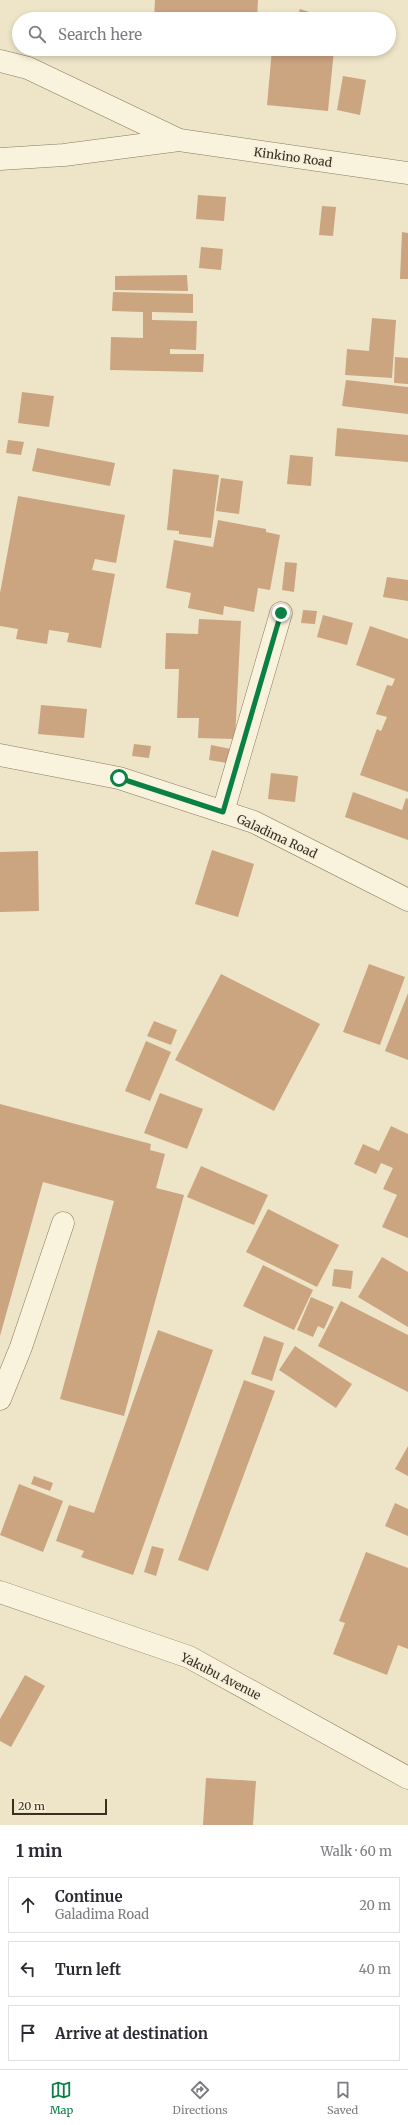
<!DOCTYPE html>
<html lang="en">
<head>
<meta charset="utf-8">
<style>
	body { margin:0; font-family:Merriweather,serif; background:#f2f2f3; color:#2b2b33 }
	.scale { position:absolute; left:12px; bottom:10px; width:95px; box-sizing:border-box; padding-left:4px; border:2px solid #3b2f21; border-top:0; font-size:11px; line-height:14px; white-space:nowrap; color:#3b2f21; -webkit-text-stroke:3px #f6efd9; paint-order:stroke }
	.stop { position:absolute; width:12px; height:12px; margin:-9px; border:3px solid #0b8043; border-radius:50%; background:#fff }
	.stop.end { background:#0b8043; border-color:#fff; box-shadow:0 1px 4px #0008 }
	.list { margin:0; padding:0; list-style:none }
	h2 { display:flex; justify-content:space-between; align-items:center; height:52px; margin:0; padding:0 16px; font-size:17px }
	h2 small { font-size:13px; font-weight:400; color:#7c7c81 }
	.list li { display:grid; grid-template-columns:26px 1fr auto; gap:12px; align-items:center; box-sizing:border-box; height:56px; margin:0 8px 8px; padding:0 8px; border:1px solid #e1e1e2; border-radius:0px }
	.list b { display:block; font-size:15px; white-space:nowrap }
	.list p { margin:0; font-size:13px; white-space:nowrap; color:#7c7c81 }
	.list em { font-size:13px; font-style:normal; color:#7c7c81 }
	.icon { flex:none; width:22px; height:22px; fill:none; stroke:currentColor; stroke-width:2; stroke-linecap:round; stroke-linejoin:round }
	.map { position:relative; flex:none; width:408px; height:1825px; overflow:hidden }
	.search { position:absolute; background:#fff; box-shadow:0 2px 6px #0003; left:12px; right:12px; top:12px; height:44px; display:flex; align-items:center; gap:10px; box-sizing:border-box; padding:0 14px; border-radius:22px; color:#7c7c81; font-size:15px }
	.sheet { height:244px; background:#fff }
	nav { display:flex; justify-content:space-around; align-items:center; box-sizing:border-box; height:56px; border-top:1px solid #e1e1e2; background:#fff; font-size:11px; color:#7c7c81 }
	nav a { display:grid; justify-items:center; gap:2px }
	nav .on { color:#0b8043 }
	.map>svg:first-child { display:block }
	.building { fill:#cba480 }
	.lines { fill:none; stroke-linecap:round; stroke-linejoin:round }
	.minor-casing { stroke:#8a785e; stroke-width:23 }
	.minor { stroke:#f9f2dd; stroke-width:22 }
	.route { stroke:#0b8043; stroke-width:5 }
	.labels { text-anchor:middle; dominant-baseline:central; stroke-width:3.5; stroke-linejoin:round; paint-order:stroke }
	.street-label { font-size:12px; fill:#3b2f21; stroke:#f6efd9 }
</style>
</head>
<body>
<div class="map">
<svg width="408" height="1825" viewBox="0 0 408 1825">
	<rect width="100%" height="100%" fill="#eee5c9"/>
	<g class="building">
		<path d="M 155,0 L 258,0 L 257,19 L 154,19 Z"/>
		<path d="M 300,9 L 318,15 L 317,19 L 297,17 Z"/>
		<path d="M 216,49 L 249,49 L 249,54 L 215,52 Z"/>
		<path d="M 272,49 L 334,50 L 328,111 L 267,105 Z"/>
		<path d="M 343,76 L 366,80 L 360,115 L 337,110 Z"/>
		<path d="M 198,195 L 226,197 L 224,221 L 196,219 Z"/>
		<path d="M 322,206 L 336,207 L 333,236 L 319,235 Z"/>
		<path d="M 402,232 L 408,233 L 408,279 L 400,279 Z"/>
		<path d="M 201,247 L 223,249 L 221,270 L 199,268 Z"/>
		<path d="M 187,275 L 188,291 L 115,290 L 115,276 Z"/>
		<path d="M 113,292 L 193,294 L 193,313 L 152,312 L 152,320 L 197,321 L 196,350 L 170,349 L 170,354 L 204,354 L 203,372 L 110,370 L 111,337 L 143,338 L 143,312 L 112,311 Z"/>
		<path d="M 372,318 L 396,320 L 392,378 L 345,375 L 347,349 L 369,351 Z"/>
		<path d="M 395,357 L 408,358 L 408,384 L 394,383 Z"/>
		<path d="M 346,380 L 408,387 L 408,414 L 342,406 Z"/>
		<path d="M 22,392 L 54,396 L 49,427 L 18,423 Z"/>
		<path d="M 337,428 L 408,435 L 408,462 L 335,456 Z"/>
		<path d="M 8,440 L 24,442 L 21,455 L 6,453 Z"/>
		<path d="M 37,448 L 115,463 L 110,486 L 32,471 Z"/>
		<path d="M 290,455 L 313,457 L 311,486 L 287,484 Z"/>
		<path d="M 173,469 L 219,475 L 211,538 L 179,534 L 179,531 L 167,530 Z"/>
		<path d="M 221,478 L 243,481 L 239,514 L 216,511 Z"/>
		<path d="M 18,496 L 125,515 L 116,563 L 95,559 L 92,570 L 115,574 L 101,648 L 67,642 L 69,633 L 49,630 L 47,644 L 16,639 L 18,629 L 0,626 L 0,593 Z"/>
		<path d="M 218,520 L 266,529 L 266,532 L 280,535 L 270,590 L 258,588 L 254,612 L 224,606 L 223,615 L 188,608 L 191,593 L 166,588 L 174,540 L 213,547 Z"/>
		<path d="M 285,562 L 297,563 L 294,592 L 282,590 Z"/>
		<path d="M 387,577 L 408,580 L 408,601 L 383,597 Z"/>
		<path d="M 303,610 L 317,611 L 315,624 L 301,623 Z"/>
		<path d="M 323,615 L 353,623 L 347,645 L 317,637 Z"/>
		<path d="M 199,619 L 241,621 L 235,739 L 198,738 L 199,718 L 177,718 L 179,669 L 165,669 L 166,633 L 198,634 Z"/>
		<path d="M 370,626 L 408,639 L 408,792 L 360,775 L 377,729 L 381,731 L 387,717 L 376,714 L 387,685 L 392,686 L 395,679 L 356,665 Z"/>
		<path d="M 41,705 L 87,709 L 84,738 L 38,734 Z"/>
		<path d="M 134,744 L 151,746 L 149,758 L 132,756 Z"/>
		<path d="M 211,745 L 236,750 L 233,764 L 209,760 Z"/>
		<path d="M 271,773 L 298,776 L 295,802 L 268,799 Z"/>
		<path d="M 353,792 L 402,810 L 406,798 L 408,799 L 408,840 L 345,817 Z"/>
		<path d="M 212,850 L 254,864 L 238,917 L 195,904 Z"/>
		<path d="M 38,851 L 39,911 L 0,912 L 0,852 Z"/>
		<path d="M 369,964 L 405,977 L 380,1045 L 343,1032 Z"/>
		<path d="M 221,974 L 320,1024 L 274,1111 L 175,1060 Z"/>
		<path d="M 408,993 L 408,1060 L 385,1051 Z"/>
		<path d="M 154,1021 L 177,1030 L 171,1045 L 147,1036 Z"/>
		<path d="M 146,1041 L 171,1052 L 150,1101 L 125,1091 Z"/>
		<path d="M 160,1093 L 203,1109 L 187,1149 L 144,1133 Z"/>
		<path d="M 0,1104 L 151,1144 L 150,1150 L 165,1154 L 156,1188 L 184,1195 L 124,1416 L 60,1399 L 114,1201 L 43,1182 L 0,1336 Z"/>
		<path d="M 391,1126 L 408,1134 L 408,1238 L 382,1227 L 397,1195 L 383,1189 L 393,1168 L 381,1163 L 376,1174 L 354,1164 L 363,1144 L 379,1151 Z"/>
		<path d="M 201,1166 L 268,1195 L 254,1225 L 187,1197 Z"/>
		<path d="M 268,1209 L 339,1245 L 317,1287 L 246,1252 Z"/>
		<path d="M 382,1257 L 408,1272 L 408,1327 L 358,1297 Z"/>
		<path d="M 263,1265 L 313,1290 L 294,1330 L 243,1306 Z"/>
		<path d="M 334,1269 L 353,1271 L 351,1289 L 332,1286 Z"/>
		<path d="M 311,1297 L 334,1307 L 324,1329 L 318,1326 L 313,1337 L 297,1330 Z"/>
		<path d="M 341,1301 L 408,1335 L 408,1392 L 318,1346 Z"/>
		<path d="M 158,1330 L 213,1350 L 133,1575 L 81,1557 L 84,1551 L 56,1541 L 69,1505 L 94,1513 Z"/>
		<path d="M 264,1336 L 284,1343 L 272,1381 L 251,1374 Z"/>
		<path d="M 295,1346 L 352,1384 L 336,1408 L 279,1370 Z"/>
		<path d="M 244,1380 L 275,1391 L 208,1571 L 178,1560 Z"/>
		<path d="M 408,1446 L 408,1476 L 395,1469 Z"/>
		<path d="M 34,1476 L 53,1483 L 50,1491 L 31,1484 Z"/>
		<path d="M 19,1484 L 63,1501 L 43,1552 L 0,1535 Z"/>
		<path d="M 395,1503 L 408,1509 L 408,1536 L 385,1526 Z"/>
		<path d="M 152,1546 L 164,1549 L 156,1576 L 144,1572 Z"/>
		<path d="M 366,1552 L 408,1568 L 408,1649 L 398,1645 L 387,1675 L 333,1654 L 345,1623 L 339,1621 Z"/>
		<path d="M 25,1675 L 45,1686 L 11,1747 L 0,1741 L 0,1719 Z"/>
		<path d="M 206,1778 L 256,1781 L 253,1825 L 203,1825 Z"/>
	</g>
	<g class="lines">
		<g class="minor-casing">
			<g id="minor">
				<path d="M 0,61 L 28,68 L 179,140"/>
				<path d="M 0,159 L 64,155 L 179,140 L 408,173"/>
				<path d="M 0,755 L 119,778 L 254,822 L 408,900"/>
				<path d="M 223,812 L 281,613"/>
				<path d="M 0,1399 L 21,1347 L 63,1223"/>
				<path d="M 0,1592 L 189,1657 L 408,1778"/>
			</g>
		</g>
		<use href="#minor" class="minor"/>
	</g>
	<g class="lines">
		<path class="route" d="M 119,778 L 223,812 L 281,613"/>
	</g>
	<g class="labels">
		<g class="street-label">
			<text transform="translate(293 157) rotate(8)">Kinkino Road</text>
			<text transform="translate(277 836) rotate(25)">Galadima Road</text>
			<text transform="translate(221 1676) rotate(27)">Yakubu Avenue</text>
		</g>
	</g>
</svg>
<div class="scale">20 m</div>
<div class="stop" style="left:119px;top:778px"></div>
<div class="stop end" style="left:281px;top:613px"></div>
<div class="search"><svg class="icon" aria-label="search" viewBox="0 0 24 24"><circle cx="10" cy="10" r="6"/><path d="M15 15l6 6"/></svg>Search here</div>
</div>
<section class="sheet">
<h2>1 min<small>Walk · 60 m</small></h2>
<ul class="list">
<li><svg class="icon" aria-label="ahead" viewBox="0 0 24 24"><path d="M12 20V5M6 11l6-6 6 6"/></svg><div><b>Continue</b><p>Galadima Road</p></div><em>20 m</em></li>
<li><svg class="icon" aria-label="left" viewBox="0 0 24 24"><path d="M17 20v-9H6M10 6l-5 5 5 5"/></svg><div><b>Turn left</b></div><em>40 m</em></li>
<li><svg class="icon" aria-label="arrive" viewBox="0 0 24 24"><path d="M6 21V4h12l-3 4 3 4H6"/></svg><div><b>Arrive at destination</b></div></li>
</ul>
</section>
<nav>
<a class="on"><svg class="icon" aria-label="map" viewBox="0 0 24 24"><path d="M3 6l6-2 6 2 6-2v14l-6 2-6-2-6 2zM9 4v14M15 6v14"/></svg>Map</a>
<a><svg class="icon" aria-label="directions" viewBox="0 0 24 24"><path d="M12 3l9 9-9 9-9-9zM9 14v-3h6M13 9l2 2-2 2"/></svg>Directions</a>
<a><svg class="icon" aria-label="saved" viewBox="0 0 24 24"><path d="M7 4h10v16l-5-4-5 4z"/></svg>Saved</a>
</nav>
</body>
</html>
